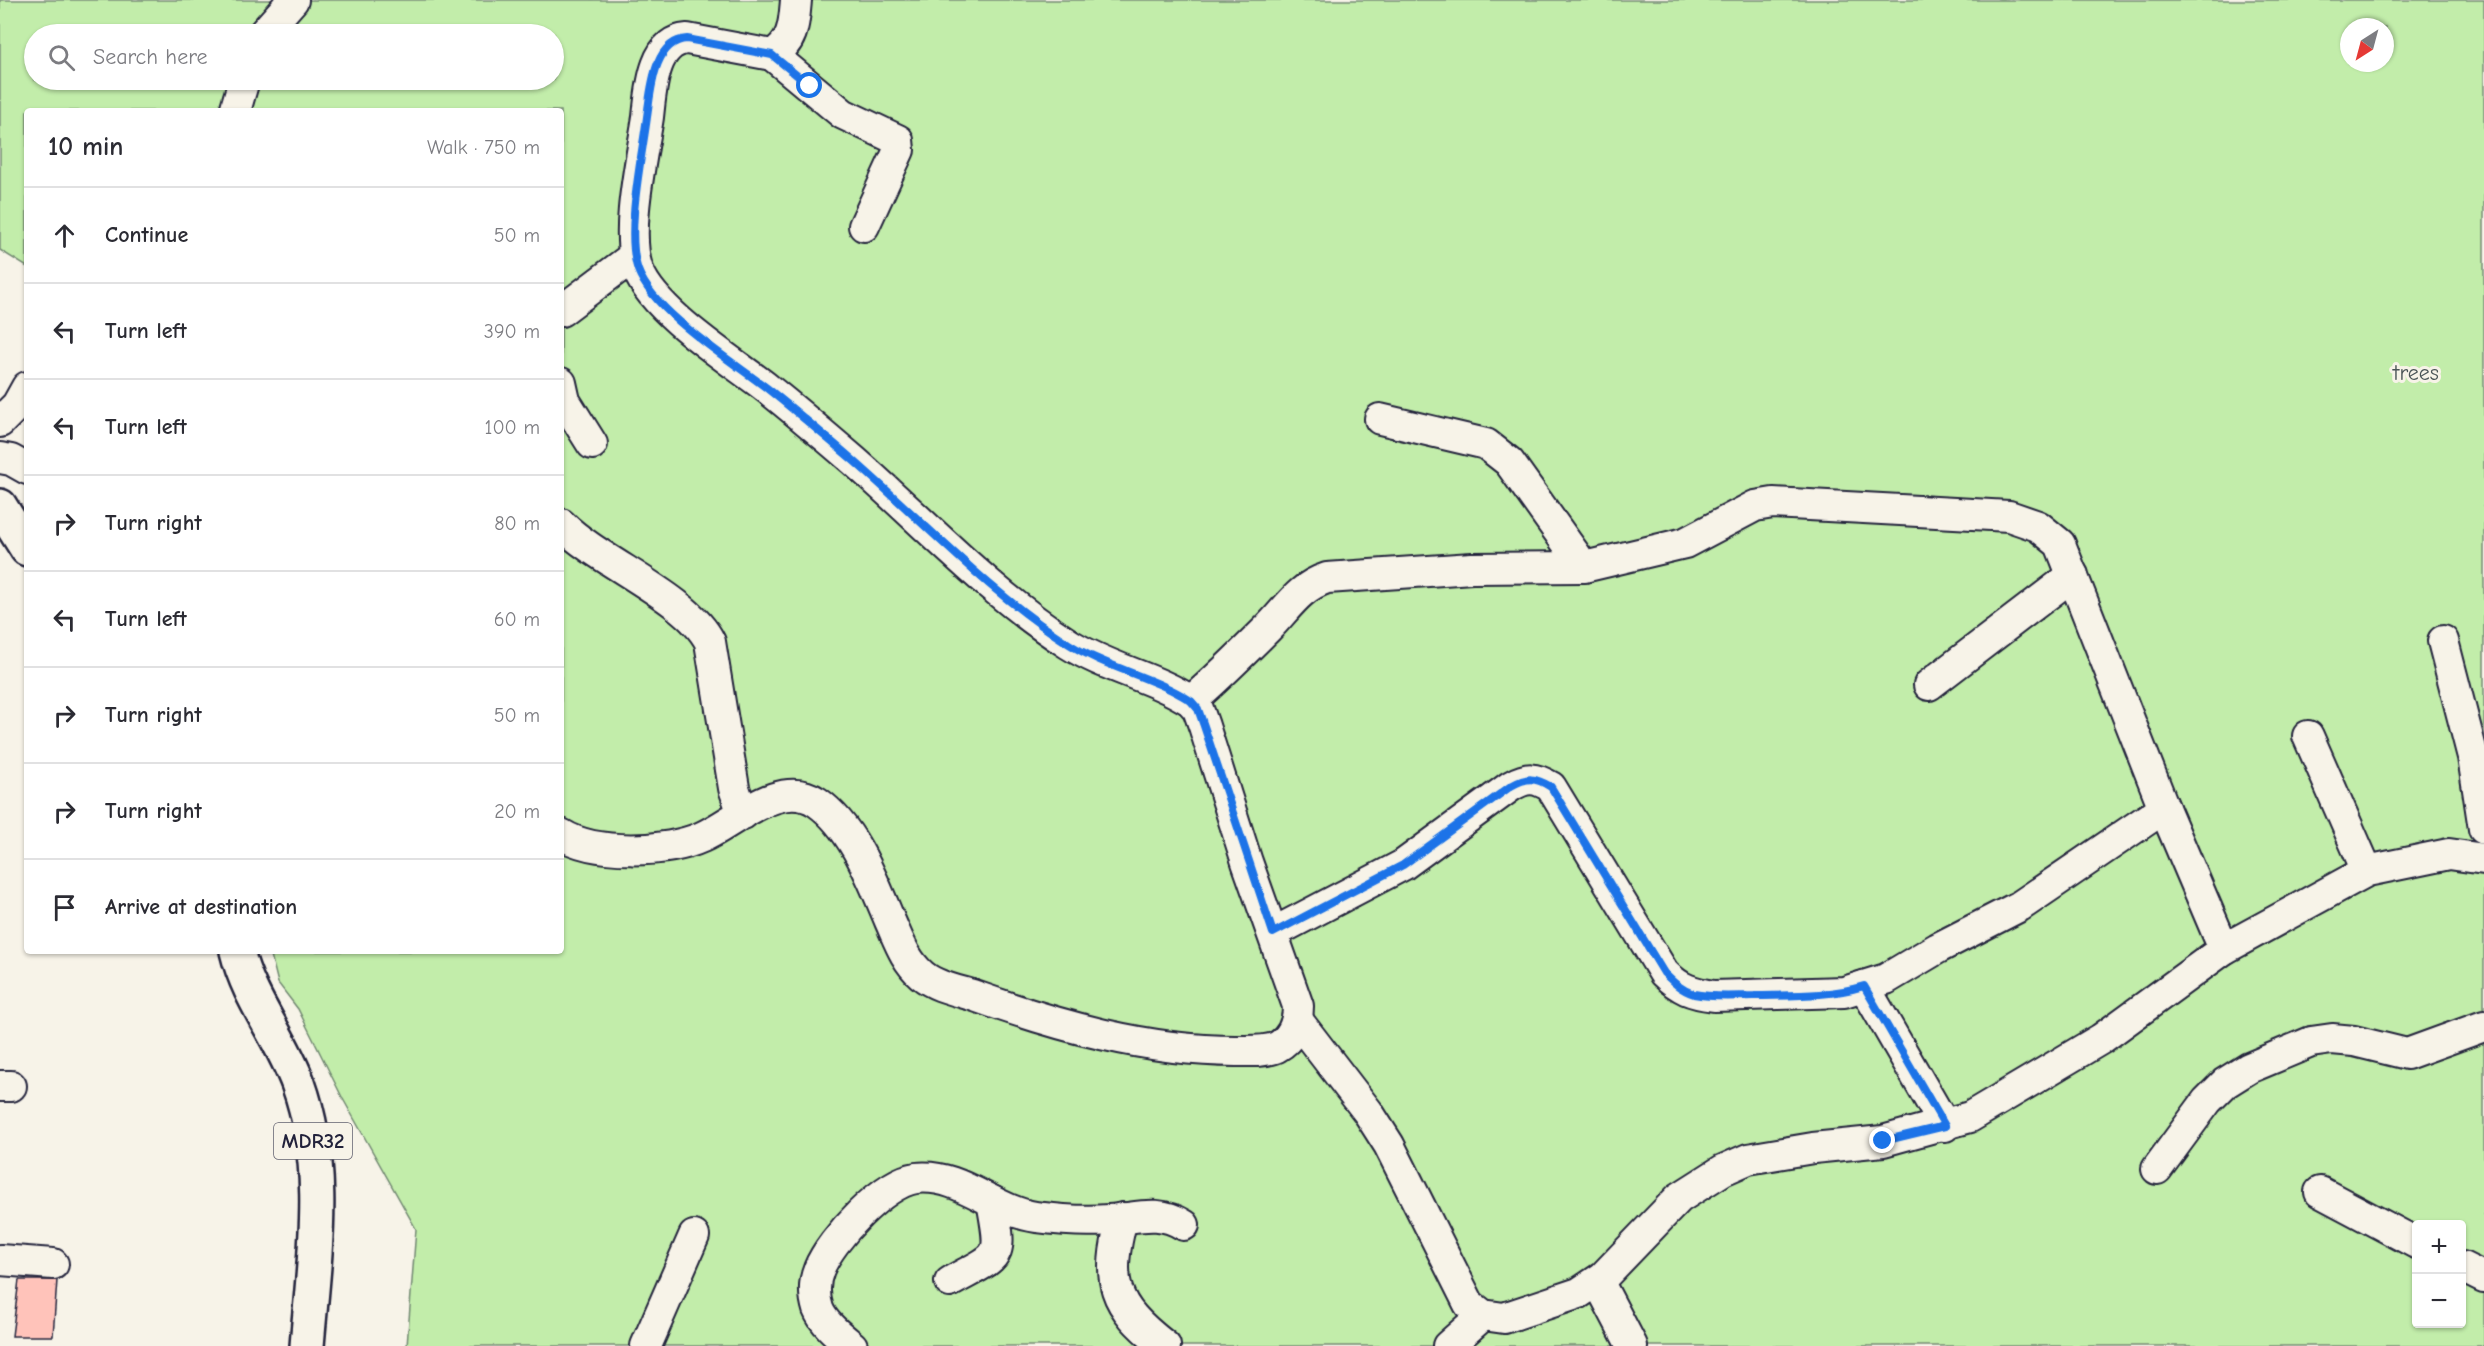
<!DOCTYPE html>
<html lang="en">
<head>
<meta charset="utf-8">
<style>
	body { margin:0; font-family:"Comic Neue",sans-serif; background:#f2f2f3; color:#2b2b33 }
	.controls { position:absolute; right:18px; bottom:18px; display:grid; overflow:hidden; border-radius:6px; box-shadow:0 2px 4px #0004 }
	.controls button { width:54px; height:54px; display:grid; place-items:center; padding:0; border:0; border-bottom:2px solid #e1e1e2; background:#fff; color:#2b2b33; font:30px sans-serif }
	.compass { position:absolute; left:2340px; top:18px; width:54px; height:54px; border-radius:50%; background:#fff; box-shadow:0 2px 4px #0004; rotate:216deg }
	.stop { position:absolute; width:18px; height:18px; margin:-14px; border:4px solid #1a73e8; border-radius:50%; background:#fff }
	.stop.end { background:#1a73e8; border-color:#fff; box-shadow:0 2px 6px #0008 }
	.list { margin:0; padding:0; list-style:none }
	h2 { display:flex; justify-content:space-between; align-items:center; height:78px; margin:0; padding:0 24px; font-size:26px }
	h2 small { font-size:20px; font-weight:400; color:#7c7c81 }
	.list li { display:grid; grid-template-columns:39px 1fr auto; gap:18px; align-items:center; box-sizing:border-box; height:96px; padding:0 24px; border-top:2px solid #e1e1e2 }
	.list b { display:block; font-size:22px; white-space:nowrap }
	.list em { font-size:20px; font-style:normal; color:#7c7c81 }
	.icon { flex:none; width:33px; height:33px; fill:none; stroke:currentColor; stroke-width:2; stroke-linecap:round; stroke-linejoin:round }
	.map { position:relative; flex:none; width:2484px; height:1346px; overflow:hidden }
	.search { position:absolute; background:#fff; box-shadow:0 2px 4px #0004; left:24px; top:24px; width:540px; height:66px; display:flex; align-items:center; gap:15px; box-sizing:border-box; padding:0 21px; border-radius:33px; color:#7c7c81; font-size:22px }
	.panel { position:absolute; background:#fff; box-shadow:0 2px 4px #0004; left:24px; top:108px; width:540px; height:846px; border-radius:6px }
	.map>svg:first-child { display:block }
	.green { fill:#c2edaa; stroke:#728872; stroke-width:1.5; fill-rule:evenodd }
	.building { fill:#ffc3ba; stroke:#22223b; stroke-width:1.5 }
	.lines { fill:none; stroke-linecap:round; stroke-linejoin:round }
	.minor-casing { stroke:#22223b; stroke-width:34 }
	.major-casing { stroke:#22223b; stroke-width:38 }
	.minor { stroke:#f7f3e8; stroke-width:30 }
	.major { stroke:#f7f3e8; stroke-width:33 }
	.route { stroke:#1a73e8; stroke-width:8 }
	.labels { text-anchor:middle; dominant-baseline:central; stroke-width:6; stroke-linejoin:round; paint-order:stroke }
	.shield { fill:#f7f3e8; stroke:#62616f; stroke-width:1.5 }
	.shield-label { font-size:21px; font-weight:bold; fill:#22223b }
	.park-label { font-size:22px; fill:#4a5557; stroke:#f7f3e8 }
</style>
</head>
<body>
<div class="map">
<svg width="2484" height="1346" viewBox="0 0 2484 1346">
	<rect width="100%" height="100%" fill="#f7f3e8"/>
	<filter id="ink" filterUnits="userSpaceOnUse"><feTurbulence type="fractalNoise" baseFrequency=".0167" numOctaves="2"/><feDisplacementMap in="SourceGraphic" scale="12" xChannelSelector="R" yChannelSelector="G"/><feConvolveMatrix kernelMatrix="1 2 1 2 8 2 1 2 1" color-interpolation-filters="sRGB"/></filter>
	<g filter="url(#ink)">
		<path class="green" d="M 0,0 L 2484,0 L 2484,1346 L 407,1346 L 416,1229 L 343,1099 L 298,1009 L 278,983 L 270,951 L 561,951 L 561,111 L 27,111 L 27,267 L 0,250 ZM 2349,27 L 2385,27 L 2385,63 L 2349,63 ZM 34,34 L 554,34 L 554,80 L 34,80 ZM 2416,1224 L 2462,1224 L 2462,1324 L 2416,1324 Z"/>
		<path class="building" d="M 19,1280 L 57,1280 L 53,1336 L 12,1336 Z"/>
		<g class="lines">
			<g class="minor-casing">
				<g id="minor">
					<path d="M 263,34 L 293,0"/>
					<path d="M 772,55 L 843,114 L 898,140 L 899,150 L 864,226"/>
					<path d="M 235,111 L 244,80"/>
					<path d="M 561,311 L 634,256"/>
					<path d="M 561,383 L 565,401 L 592,444"/>
					<path d="M 1380,419 L 1486,444 L 1509,462 L 1584,567"/>
					<path d="M 0,422 L 17,405 L 27,387"/>
					<path d="M 0,458 L 11,460 L 27,469"/>
					<path d="M 561,524 C 600,563 688,597 710,642 L 734,788 L 743,814"/>
					<path d="M 2443,641 L 2473,757 L 2484,829"/>
					<path d="M 1929,685 L 2073,575"/>
					<path d="M 1191,701 C 1218,678 1243,653 1268,628 C 1288,608 1299,587 1327,578 L 1472,568 L 1584,567 L 1685,543 L 1755,506 L 1773,503 L 2009,516 L 2038,526 L 2060,544 L 2164,808 L 2224,949"/>
					<path d="M 2308,736 L 2367,871"/>
					<path d="M 561,834 C 594,855 667,853 702,837 C 734,823 780,777 817,802 C 854,828 873,881 890,921 C 899,941 905,960 922,975 C 935,986 955,990 972,995 C 1056,1025 1146,1051 1236,1051 C 1248,1051 1266,1052 1277,1047 C 1293,1038 1298,1023 1298,1006 L 1247,862 L 1204,726 L 1198,709 L 1191,701 C 1154,677 1107,668 1069,644 C 989,593 924,522 853,460 C 825,436 797,412 768,389 C 731,360 655,313 638,270 C 624,233 642,157 648,117 C 651,91 653,41 687,39 L 772,55 C 794,42 794,23 796,0"/>
					<path d="M 1273,933 L 1403,865 L 1511,786 C 1527,777 1535,777 1551,787 L 1664,973 C 1680,989 1692,993 1714,996 L 1844,992 L 1886,979 L 1938,948 L 2020,906 L 2164,808"/>
					<path d="M 1864,986 L 1945,1126"/>
					<path d="M 1298,1021 L 1368,1112 L 1389,1145 L 1469,1304 L 1483,1315 L 1504,1318 L 1579,1293 L 1603,1277 L 1679,1198 L 1723,1170 L 1748,1159 L 1813,1148 L 1883,1141 L 1970,1117 L 2101,1039 L 2224,949 L 2367,871 L 2449,854 L 2484,859"/>
					<path d="M 0,1086 L 11,1086"/>
					<path d="M 2157,1169 L 2207,1101 L 2225,1083 L 2249,1068 L 2311,1042 L 2332,1039 L 2354,1041 L 2407,1054 L 2484,1026"/>
					<path d="M 2320,1192 L 2416,1243"/>
					<path d="M 1122,1218 C 1106,1282 1111,1304 1165,1346"/>
					<path d="M 0,1260 L 53,1264"/>
					<path d="M 2462,1267 L 2484,1278"/>
					<path d="M 1598,1281 L 1632,1346"/>
					<path d="M 950,1282 C 1002,1253 1003,1261 992,1201"/>
					<path d="M 646,1346 L 694,1236"/>
					<path d="M 852,1346 C 840,1336 824,1324 818,1309 C 814,1296 814,1281 819,1269 C 831,1239 884,1182 916,1178 C 961,1173 993,1211 1036,1217 C 1059,1220 1086,1222 1109,1220 C 1138,1218 1158,1209 1184,1225"/>
					<path d="M 1448,1346 L 1483,1315"/>
				</g>
			</g>
			<g class="major-casing">
				<g id="major">
					<path d="M 0,506 L 27,549"/>
					<path d="M 237,951 C 248,998 281,1037 298,1083 C 329,1169 314,1258 307,1346"/>
				</g>
			</g>
			<use href="#minor" class="minor"/>
			<use href="#major" class="major"/>
		</g>
	</g>
	<g class="lines" filter="url(#ink)">
		<path class="route" d="M 810,86 L 772,55 L 687,39 C 653,41 651,91 647,117 C 642,157 625,233 638,270 C 654,313 731,360 768,389 C 797,412 825,436 853,460 C 924,522 989,593 1069,644 C 1107,668 1154,677 1191,701 L 1198,709 L 1204,726 L 1273,933 L 1403,865 L 1511,786 C 1527,777 1535,777 1551,787 L 1664,973 C 1673,982 1681,990 1694,994 C 1713,998 1734,996 1754,996 C 1791,995 1828,997 1864,986 L 1945,1126 L 1883,1141"/>
	</g>
	<g class="labels">
		<rect class="shield" x="274" y="1123" width="78" height="36" rx="4.5"/>
		<g class="shield-label">
			<text x="313" y="1141">MDR32</text>
		</g>
		<g class="park-label">
			<text x="2416" y="373">trees</text>
		</g>
	</g>
</svg>
<div class="controls">
<button>+</button>
<button>−</button>
</div>
<svg class="compass" viewBox="-18 -18 36 36"><path d="M0-13l5 13h-10z" fill="#e53935"/><path d="M0 13l5-13h-10z" fill="#7c7c81"/></svg>
<div class="stop" style="left:810px;top:86px"></div>
<div class="stop end" style="left:1883px;top:1141px"></div>
<div class="search"><svg class="icon" aria-label="search" viewBox="0 0 24 24"><circle cx="10" cy="10" r="6"/><path d="M15 15l6 6"/></svg>Search here</div>
<section class="panel">
<h2>10 min<small>Walk · 750 m</small></h2>
<ul class="list">
<li><svg class="icon" aria-label="ahead" viewBox="0 0 24 24"><path d="M12 20V5M6 11l6-6 6 6"/></svg><div><b>Continue</b></div><em>50 m</em></li>
<li><svg class="icon" aria-label="left" viewBox="0 0 24 24"><path d="M17 20v-9H6M10 6l-5 5 5 5"/></svg><div><b>Turn left</b></div><em>390 m</em></li>
<li><svg class="icon" aria-label="left" viewBox="0 0 24 24"><path d="M17 20v-9H6M10 6l-5 5 5 5"/></svg><div><b>Turn left</b></div><em>100 m</em></li>
<li><svg class="icon" aria-label="right" viewBox="0 0 24 24"><path d="M7 20v-9h11M14 6l5 5-5 5"/></svg><div><b>Turn right</b></div><em>80 m</em></li>
<li><svg class="icon" aria-label="left" viewBox="0 0 24 24"><path d="M17 20v-9H6M10 6l-5 5 5 5"/></svg><div><b>Turn left</b></div><em>60 m</em></li>
<li><svg class="icon" aria-label="right" viewBox="0 0 24 24"><path d="M7 20v-9h11M14 6l5 5-5 5"/></svg><div><b>Turn right</b></div><em>50 m</em></li>
<li><svg class="icon" aria-label="right" viewBox="0 0 24 24"><path d="M7 20v-9h11M14 6l5 5-5 5"/></svg><div><b>Turn right</b></div><em>20 m</em></li>
<li><svg class="icon" aria-label="arrive" viewBox="0 0 24 24"><path d="M6 21V4h12l-3 4 3 4H6"/></svg><div><b>Arrive at destination</b></div></li>
</ul>
</section>
</div>
</body>
</html>
